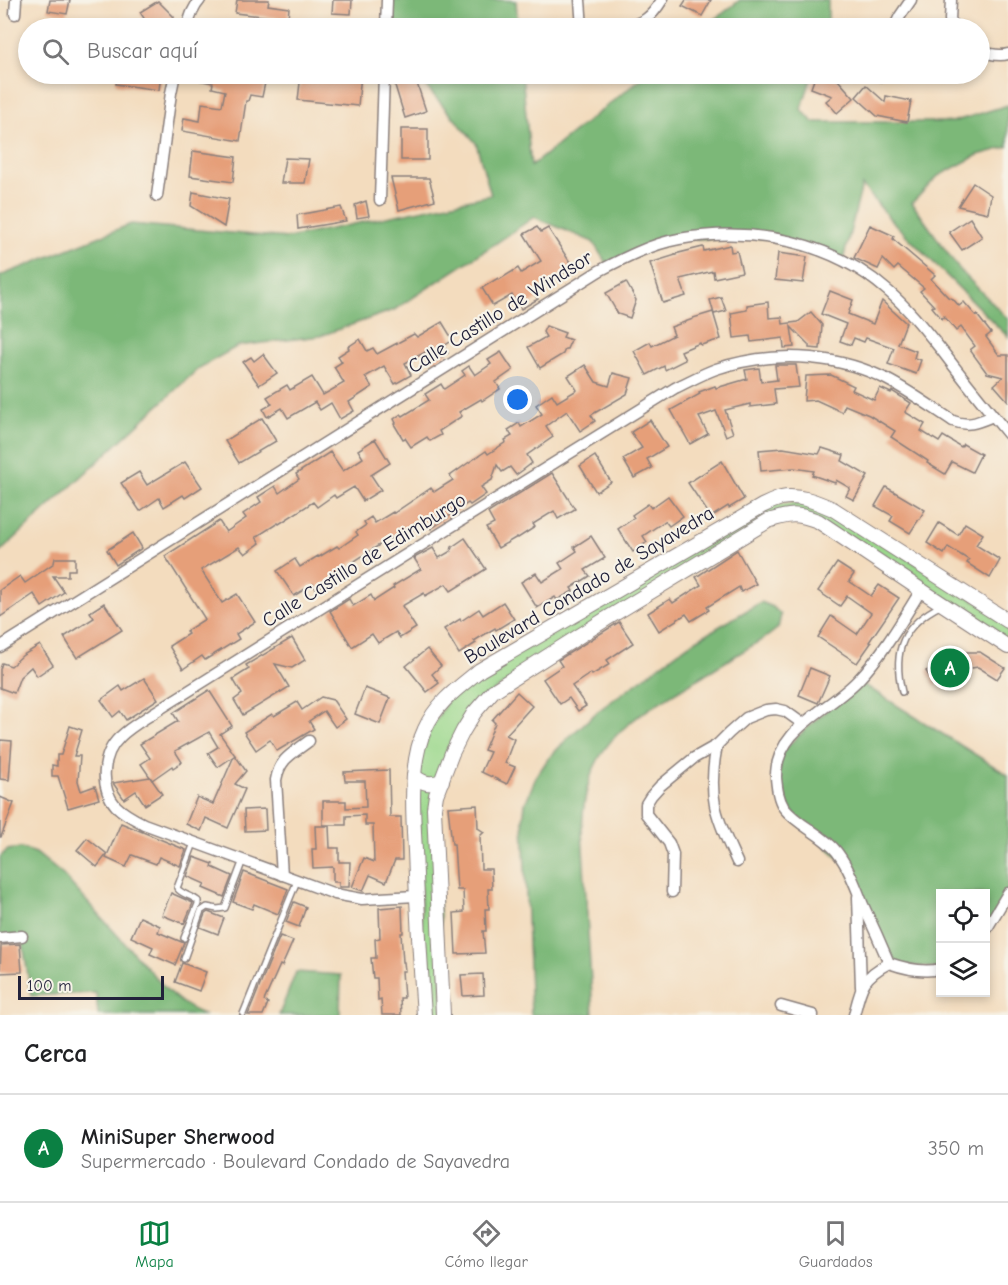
<!DOCTYPE html>
<html lang="es">
<head>
<meta charset="utf-8">
<style>
	body { margin:0; font-family:"Comic Neue",sans-serif; background:#f2f2f2; color:#202124 }
	.controls { position:absolute; right:18px; bottom:18px; display:grid; overflow:hidden; border-radius:0px; box-shadow:0 3px 9px #0003 }
	.controls button { width:54px; height:54px; display:grid; place-items:center; padding:0; border:0; border-bottom:2px solid #e0e0e0; background:#fff; color:#202124; font:30px sans-serif }
	.scale { position:absolute; left:18px; bottom:15px; width:146px; box-sizing:border-box; padding-left:6px; border:3px solid #22223b; border-top:0; font-size:16px; line-height:21px; white-space:nowrap; color:#22223b; -webkit-text-stroke:4px #f7f3e8; paint-order:stroke }
	.you { position:absolute; left:518px; top:400px; width:21px; height:21px; margin:-15px; border:4px solid #fff; border-radius:50%; background:#1a73e8; box-shadow:0 0 0 9px #1a73e833 }
	.badge { display:grid; place-items:center; width:39px; height:39px; border-radius:50%; background:#0b8043; color:#fff; font-size:20px; font-weight:700 }
	.pin { position:absolute; translate:-50% -50%; border:3px solid #fff; box-shadow:0 2px 6px #0006 }
	.list { margin:0; padding:0; list-style:none }
	h2 { display:flex; justify-content:space-between; align-items:center; height:78px; margin:0; padding:0 24px; font-size:26px }
	h2 small { font-size:20px; font-weight:400; color:#757577 }
	.list li { display:grid; grid-template-columns:39px 1fr auto; gap:18px; align-items:center; box-sizing:border-box; height:108px; padding:0 24px; border-top:2px solid #e0e0e0 }
	.list b { display:block; font-size:22px; white-space:nowrap }
	.list p { margin:0; font-size:20px; white-space:nowrap; color:#757577 }
	.list em { font-size:20px; font-style:normal; color:#757577 }
	.icon { flex:none; width:33px; height:33px; fill:none; stroke:currentColor; stroke-width:2; stroke-linecap:round; stroke-linejoin:round }
	.map { position:relative; flex:none; width:1008px; height:1015px; overflow:hidden }
	.search { position:absolute; background:#fff; box-shadow:0 3px 9px #0003; left:18px; right:18px; top:18px; height:66px; display:flex; align-items:center; gap:15px; box-sizing:border-box; padding:0 21px; border-radius:33px; color:#757577; font-size:22px }
	.sheet { height:186px; background:#fff }
	nav { display:flex; justify-content:space-around; align-items:center; box-sizing:border-box; height:84px; border-top:2px solid #e0e0e0; background:#fff; font-size:16px; color:#757577 }
	nav a { display:grid; justify-items:center; gap:3px }
	nav .on { color:#0b8043 }
	.map>svg:first-child { display:block }
	.green { fill:#9bd88c; stroke:#5e7d64; stroke-width:1.5 }
	.forest { fill:#7cb878; stroke:#4f6d5a; stroke-width:1.5 }
	.building { fill:#e69f79 }
	.lines { fill:none; stroke-linecap:round; stroke-linejoin:round }
	.service-casing { stroke:#8a7f7c; stroke-width:8 }
	.minor-casing { stroke:#8a7f7c; stroke-width:13 }
	.tertiary-casing { stroke:#8a7f7c; stroke-width:16 }
	.service { stroke:#fff; stroke-width:5 }
	.minor { stroke:#fff; stroke-width:10 }
	.tertiary { stroke:#fff; stroke-width:14 }
	.labels { text-anchor:middle; dominant-baseline:central; stroke-width:4.5; stroke-linejoin:round; paint-order:stroke }
	.street-label { font-size:20px; fill:#22223b; stroke:#f7f3e8 }
</style>
</head>
<body>
<div class="map">
<svg width="1008" height="1015" viewBox="0 0 1008 1015">
	<rect width="100%" height="100%" fill="#f7f3e8"/>
	<filter id="ink" filterUnits="userSpaceOnUse"><feTurbulence type="fractalNoise" baseFrequency=".0167" numOctaves="2"/><feDisplacementMap in="SourceGraphic" scale="12" xChannelSelector="R" yChannelSelector="G"/><feConvolveMatrix kernelMatrix="1 2 1 2 8 2 1 2 1" color-interpolation-filters="sRGB"/></filter>
	<filter id="wash" filterUnits="userSpaceOnUse"><feTurbulence type="fractalNoise" baseFrequency=".008" numOctaves="4" result="noise"/><feDisplacementMap in="SourceGraphic" scale="24" xChannelSelector="R" yChannelSelector="G"/><feGaussianBlur stdDeviation="1.35" result="paint"/><feColorMatrix in="noise" values="0 0 0 0 0 0 0 0 0 0 0 0 0 0 0 0 0 1.4 0 .05"/><feComposite in="paint" operator="in"/></filter>
	<g filter="url(#wash)">
		<rect width="100%" height="100%" fill="#f3dcbe"/>
		<path class="green" d="M 816,501 L 1008,621 L 1008,647 L 831,529 L 788,515 L 493,691 L 474,713 L 436,795 L 443,1015 L 424,1015 L 417,751 L 452,693 L 762,506 Z"/>
		<g class="forest">
			<path d="M 387,0 L 500,0 L 516,1 L 518,28 L 386,28 Z"/>
			<path d="M 740,0 L 828,0 L 828,28 L 704,28 Z"/>
			<path d="M 415,74 L 522,74 L 531,166 L 647,74 L 813,74 L 801,109 L 813,122 L 952,122 L 1008,105 L 1008,147 L 978,155 L 938,176 L 912,203 L 959,269 L 1008,319 L 1008,337 L 890,219 L 862,185 L 843,260 L 773,238 L 679,239 L 608,266 L 593,242 L 534,217 L 498,242 L 394,310 L 320,336 L 238,346 L 199,368 L 0,552 L 0,276 L 131,224 L 288,238 L 491,195 L 476,143 Z"/>
			<path d="M 761,602 L 773,607 L 781,615 L 778,628 L 768,636 C 742,652 715,668 689,684 C 657,704 616,725 598,760 C 586,782 583,806 582,831 L 593,1015 L 531,1015 L 523,821 L 525,804 L 536,777 L 548,759 L 568,738 L 598,711 L 688,645 Z"/>
			<path d="M 858,681 L 1008,775 L 1008,893 L 986,930 L 986,894 L 940,894 L 940,969 L 889,963 L 846,865 L 799,821 L 777,791 L 782,751 Z"/>
			<path d="M 21,848 L 36,853 L 63,875 L 167,990 C 180,1002 189,1009 206,1015 L 98,1015 L 96,993 L 31,996 L 22,937 L 0,938 L 0,857 L 7,850 Z"/>
			<path d="M 296,972 L 341,975 L 340,1015 L 279,1015 Z"/>
		</g>
		<g id="blocks">
			<g class="building">
				<path d="M 50,0 L 70,0 L 67,14 L 48,11 Z"/>
				<path d="M 237,0 L 269,0 L 268,5 L 289,8 L 288,19 L 235,13 Z"/>
				<path d="M 333,0 L 352,0 L 351,14 L 332,13 Z"/>
				<path d="M 686,0 L 711,0 L 702,16 L 682,6 Z"/>
				<path d="M 158,1 L 174,17 L 172,28 L 150,28 L 140,12 Z"/>
				<path d="M 117,74 L 161,74 L 159,90 L 116,84 Z"/>
				<path d="M 182,74 L 244,74 L 266,78 L 262,97 L 250,95 L 248,101 L 246,101 L 240,141 L 182,131 L 184,118 L 200,121 L 202,103 L 222,106 L 225,91 L 212,88 L 213,83 L 182,77 Z"/>
				<path d="M 301,74 L 361,74 L 358,106 L 298,100 Z"/>
				<path d="M 411,74 L 414,74 L 426,111 L 405,118 L 393,79 Z"/>
				<path d="M 816,74 L 838,80 L 854,98 L 837,113 L 826,101 L 832,96 L 811,88 Z"/>
				<path d="M 866,85 L 885,102 L 886,96 L 911,101 L 907,122 L 877,116 L 856,97 Z"/>
				<rect x="401" y="129" width="27" height="31"/>
				<path d="M 193,151 L 236,157 L 233,182 L 190,176 Z"/>
				<path d="M 285,158 L 309,159 L 305,183 L 281,183 Z"/>
				<path d="M 391,178 L 429,178 L 435,200 L 399,210 Z"/>
				<path d="M 973,183 L 991,195 L 988,213 L 958,206 Z"/>
				<path d="M 193,192 L 229,199 L 224,227 L 191,206 Z"/>
				<path d="M 366,201 L 369,216 L 357,218 L 355,205 Z"/>
				<path d="M 341,207 L 346,221 L 298,229 L 297,215 Z"/>
				<path d="M 970,218 L 982,237 L 962,250 L 949,232 Z"/>
				<path d="M 870,225 L 894,236 L 893,239 L 935,275 L 931,279 L 948,297 L 953,299 L 959,306 L 964,302 L 976,316 L 977,315 L 991,333 L 986,337 L 999,355 L 1008,355 L 1008,401 L 994,385 L 1003,377 L 987,373 L 970,350 L 975,346 L 961,327 L 956,331 L 944,316 L 942,319 L 932,307 L 934,306 L 920,291 L 924,288 L 898,266 L 894,270 L 883,259 L 878,269 L 854,258 Z"/>
				<path d="M 537,227 L 541,232 L 548,228 L 573,267 L 533,292 L 538,299 L 521,309 L 512,295 L 493,306 L 482,288 L 498,278 L 499,280 L 518,268 L 521,273 L 541,261 L 524,234 Z"/>
				<path d="M 730,245 L 731,252 L 737,251 L 742,272 L 714,278 L 713,271 L 680,279 L 686,296 L 663,303 L 650,263 L 676,255 L 675,254 L 703,247 L 704,251 Z"/>
				<path d="M 778,253 L 807,257 L 803,283 L 775,280 Z"/>
				<path d="M 626,282 L 636,300 L 630,318 L 618,314 L 606,293 Z"/>
				<path d="M 830,291 L 853,300 L 848,314 L 873,324 L 882,301 L 906,323 L 898,344 L 916,351 L 914,358 L 921,360 L 916,374 L 888,364 L 894,348 L 866,338 L 864,342 L 854,338 L 851,345 L 840,341 L 846,324 L 821,314 Z"/>
				<path d="M 721,297 L 726,311 L 714,314 L 710,300 Z"/>
				<path d="M 768,302 L 769,318 L 782,317 L 783,324 L 798,322 L 811,312 L 822,325 L 820,349 L 809,348 L 809,345 L 791,327 L 794,347 L 784,348 L 783,338 L 751,342 L 750,336 L 734,338 L 731,313 L 747,310 L 747,305 Z"/>
				<path d="M 713,312 L 721,339 L 701,345 L 700,343 L 681,351 L 685,360 L 665,370 L 664,366 L 647,375 L 634,351 L 650,342 L 652,346 L 674,335 L 671,327 L 693,319 L 693,318 Z"/>
				<path d="M 442,322 L 453,340 L 444,346 L 448,353 L 434,362 L 427,351 L 405,363 L 411,375 L 395,384 L 384,366 L 365,377 L 372,387 L 349,402 L 354,411 L 340,419 L 331,403 L 320,410 L 315,402 L 288,418 L 282,408 L 267,417 L 263,409 L 272,404 L 267,397 L 287,385 L 290,390 L 312,377 L 323,395 L 344,383 L 334,367 L 342,362 L 338,356 L 349,349 L 348,347 L 360,339 L 367,351 L 373,348 L 377,354 L 414,334 L 417,337 Z"/>
				<path d="M 546,326 L 565,333 L 563,337 L 571,340 L 567,349 L 565,349 L 563,354 L 540,368 L 528,347 L 546,337 L 543,332 Z"/>
				<path d="M 501,352 L 513,370 L 496,382 L 500,389 L 482,401 L 481,399 L 459,412 L 462,416 L 439,431 L 441,435 L 430,441 L 427,437 L 411,447 L 405,438 L 403,439 L 394,424 L 396,423 L 394,419 L 401,414 L 403,416 L 429,400 L 425,394 L 441,384 L 444,389 L 465,375 L 462,371 L 469,366 L 475,375 L 491,364 L 488,360 Z"/>
				<path d="M 263,354 L 277,373 L 259,385 L 243,362 L 251,357 L 254,361 Z"/>
				<path d="M 585,365 L 596,382 L 609,386 L 613,373 L 632,378 L 627,394 L 591,415 L 595,421 L 580,431 L 567,411 L 546,426 L 553,437 L 527,455 L 532,463 L 523,470 L 516,475 L 510,467 L 502,472 L 497,465 L 492,480 L 481,487 L 486,494 L 470,505 L 468,503 L 431,529 L 425,520 L 408,532 L 406,529 L 391,539 L 390,538 L 350,564 L 351,567 L 335,578 L 334,577 L 316,589 L 313,584 L 294,596 L 277,571 L 295,559 L 300,567 L 318,556 L 319,557 L 337,546 L 339,548 L 358,535 L 356,532 L 366,525 L 364,522 L 371,517 L 375,523 L 393,512 L 394,513 L 431,488 L 434,492 L 453,480 L 450,476 L 468,463 L 486,451 L 488,454 L 506,442 L 505,440 L 512,436 L 508,430 L 519,423 L 521,427 L 542,414 L 536,405 L 552,394 L 557,402 L 577,390 L 568,376 Z"/>
				<path d="M 775,365 L 796,365 L 799,387 L 774,389 L 776,404 L 750,407 L 750,404 L 725,410 L 733,433 L 726,436 L 716,411 L 699,417 L 708,434 L 690,444 L 671,410 L 700,394 L 699,392 L 715,386 L 716,388 L 747,379 L 745,370 L 759,368 L 761,382 L 777,380 Z"/>
				<path d="M 831,375 L 854,386 L 852,390 L 874,400 L 880,388 L 891,393 L 892,391 L 911,403 L 905,412 L 925,424 L 921,431 L 939,442 L 943,436 L 961,447 L 963,444 L 981,454 L 972,472 L 952,462 L 945,474 L 927,463 L 928,461 L 891,437 L 895,431 L 869,415 L 845,405 L 842,412 L 816,400 L 804,401 L 806,376 Z"/>
				<path d="M 262,418 L 276,441 L 239,463 L 225,441 Z"/>
				<path d="M 650,420 L 667,447 L 647,459 L 652,468 L 634,478 L 623,459 L 642,448 L 631,432 Z"/>
				<path d="M 375,439 L 390,463 L 371,475 L 381,490 L 363,501 L 354,487 L 336,498 L 334,495 L 317,507 L 313,502 L 279,524 L 278,523 L 256,537 L 260,543 L 245,554 L 239,547 L 201,570 L 222,603 L 237,594 L 255,622 L 236,634 L 239,639 L 205,660 L 202,656 L 183,669 L 169,646 L 188,634 L 186,631 L 205,619 L 165,556 L 219,521 L 226,532 L 246,518 L 243,514 L 261,502 L 258,497 L 275,486 L 279,493 L 299,479 L 296,474 L 330,452 L 343,471 L 363,458 L 358,450 Z"/>
				<path d="M 783,448 L 819,454 L 822,448 L 844,455 L 842,461 L 868,476 L 854,500 L 846,496 L 850,488 L 836,480 L 835,483 L 812,475 L 814,471 L 794,468 L 761,471 L 759,450 Z"/>
				<path d="M 595,456 L 611,482 L 596,492 L 580,466 Z"/>
				<path d="M 722,461 L 744,499 L 729,508 L 728,506 L 711,517 L 688,483 Z"/>
				<path d="M 185,462 L 202,487 L 185,498 L 183,495 L 164,507 L 159,498 L 140,511 L 121,483 L 139,472 L 147,485 Z"/>
				<path d="M 552,473 L 575,509 L 558,519 L 554,511 L 533,524 L 535,527 L 518,538 L 517,537 L 498,548 L 486,528 L 494,524 L 488,513 Z"/>
				<path d="M 886,487 L 925,510 L 910,533 L 890,521 L 893,516 L 875,506 Z"/>
				<path d="M 668,496 L 683,516 L 669,526 L 665,521 L 643,536 L 647,542 L 633,552 L 618,529 L 634,518 L 632,515 L 648,504 L 651,508 Z"/>
				<path d="M 939,523 L 958,535 L 965,523 L 983,534 L 976,545 L 1000,560 L 990,578 L 967,563 L 969,560 L 948,547 L 944,554 L 927,543 Z"/>
				<path d="M 133,533 L 142,548 L 116,565 L 107,550 Z"/>
				<path d="M 591,536 L 605,558 L 585,570 L 590,576 L 571,588 L 573,591 L 557,600 L 555,597 L 537,608 L 521,582 L 536,573 L 542,582 L 563,569 L 559,563 L 577,551 L 574,547 Z"/>
				<path d="M 465,538 L 486,569 L 451,591 L 446,584 L 425,596 L 424,593 L 402,606 L 416,628 L 400,638 L 396,632 L 378,643 L 372,634 L 352,647 L 330,611 L 349,599 L 353,606 L 371,595 L 374,601 L 394,588 L 393,586 L 421,569 L 414,558 L 433,548 L 439,558 L 451,551 L 452,547 Z"/>
				<path d="M 737,550 L 756,584 L 741,592 L 739,587 L 707,607 L 709,610 L 691,621 L 686,614 L 659,631 L 648,613 L 670,599 L 673,603 L 701,585 L 696,577 Z"/>
				<path d="M 55,558 L 75,558 L 75,570 L 68,570 L 68,576 L 53,576 L 64,592 L 42,607 L 34,594 L 0,617 L 0,590 L 20,576 L 25,583 L 54,563 Z"/>
				<path d="M 837,563 L 854,574 L 849,581 L 871,596 L 879,585 L 899,598 L 869,642 L 871,643 L 857,663 L 818,637 L 831,616 L 857,634 L 871,613 L 847,596 L 840,606 L 818,591 Z"/>
				<path d="M 503,602 L 514,619 L 496,630 L 495,628 L 474,641 L 476,643 L 459,654 L 444,629 L 460,619 L 461,621 L 479,609 L 483,615 Z"/>
				<path d="M 104,603 L 122,630 L 77,658 L 64,637 L 94,618 L 90,612 Z"/>
				<path d="M 619,622 L 633,643 L 607,660 L 610,664 L 592,675 L 591,673 L 572,686 L 586,706 L 578,711 L 569,698 L 560,704 L 543,679 L 562,666 L 558,660 Z"/>
				<path d="M 292,638 L 305,660 L 292,668 L 275,664 L 289,687 L 243,715 L 234,700 L 242,694 L 233,679 L 249,669 L 246,665 Z"/>
				<path d="M 40,645 L 53,665 L 37,676 L 31,667 L 20,677 L 14,693 L 0,688 L 0,669 L 2,663 L 11,666 L 23,655 Z"/>
				<path d="M 427,649 L 441,666 L 432,674 L 439,683 L 427,692 L 406,666 Z"/>
				<path d="M 963,652 L 980,652 L 1005,668 L 997,679 L 978,667 L 965,669 L 935,685 L 926,671 Z"/>
				<path d="M 810,668 L 830,676 L 818,703 L 799,695 Z"/>
				<path d="M 144,678 L 158,699 L 126,720 L 120,711 L 113,717 L 101,700 L 120,686 L 123,691 Z"/>
				<path d="M 365,688 L 390,698 L 380,724 L 355,714 Z"/>
				<path d="M 209,690 L 232,726 L 220,734 L 246,771 L 235,784 L 245,789 L 228,828 L 206,818 L 201,831 L 186,824 L 197,797 L 213,804 L 234,756 L 218,767 L 208,753 L 218,747 L 209,732 L 175,751 L 182,762 L 173,768 L 172,766 L 152,780 L 141,764 L 150,758 L 140,744 L 178,721 L 173,713 Z"/>
				<path d="M 517,692 L 532,706 L 506,735 L 514,739 L 505,763 L 515,767 L 507,784 L 481,772 L 490,752 L 484,750 L 495,723 L 492,720 Z"/>
				<path d="M 321,697 L 333,700 L 346,719 L 335,727 L 324,711 L 309,721 L 314,729 L 277,751 L 270,740 L 256,750 L 244,732 L 272,714 L 274,716 L 297,702 L 302,710 Z"/>
				<path d="M 70,726 L 82,730 L 74,756 L 80,756 L 78,781 L 81,791 L 95,786 L 99,799 L 68,808 L 58,776 L 52,776 L 52,765 L 57,766 L 57,755 L 61,755 Z"/>
				<path d="M 0,740 L 12,741 L 9,780 L 0,779 Z"/>
				<path d="M 389,770 L 390,817 L 401,817 L 402,860 L 395,860 L 386,882 L 370,875 L 363,891 L 352,887 L 364,858 L 374,862 L 373,825 L 365,825 L 365,815 L 346,816 L 346,825 L 323,825 L 323,801 L 346,801 L 346,808 L 366,807 L 365,781 L 345,781 L 344,772 Z"/>
				<path d="M 150,777 L 162,794 L 145,805 L 136,791 L 124,799 L 113,783 Z"/>
				<path d="M 0,797 L 14,803 L 1,837 L 0,837 Z"/>
				<path d="M 477,805 L 478,828 L 484,832 L 480,836 L 481,869 L 491,869 L 492,889 L 488,889 L 489,909 L 485,909 L 486,931 L 483,931 L 485,953 L 456,954 L 454,913 L 464,912 L 463,890 L 457,890 L 454,844 L 452,844 L 448,807 Z"/>
				<path d="M 265,809 L 266,830 L 245,831 L 244,810 Z"/>
				<path d="M 121,823 L 186,850 L 180,866 L 159,857 L 156,864 L 132,855 L 126,867 L 106,858 Z"/>
				<path d="M 315,826 L 329,826 L 330,848 L 339,848 L 339,862 L 350,862 L 349,887 L 339,887 L 339,882 L 333,882 L 333,867 L 313,868 L 312,849 L 316,849 Z"/>
				<path d="M 87,838 L 107,854 L 97,867 L 77,850 Z"/>
				<path d="M 194,857 L 213,864 L 212,867 L 232,876 L 224,897 L 203,888 L 205,884 L 187,876 Z"/>
				<path d="M 244,872 L 288,889 L 278,914 L 254,904 L 252,909 L 233,902 Z"/>
				<path d="M 171,893 L 193,903 L 184,924 L 162,915 Z"/>
				<path d="M 294,902 L 306,907 L 299,927 L 286,922 Z"/>
				<path d="M 402,906 L 403,933 L 401,933 L 403,962 L 404,962 L 405,971 L 402,971 L 404,998 L 400,998 L 401,1015 L 382,1015 L 381,999 L 378,1000 L 377,978 L 373,978 L 371,958 L 376,958 L 375,939 L 380,938 L 379,908 Z"/>
				<path d="M 208,912 L 224,918 L 218,934 L 200,927 L 205,914 Z"/>
				<path d="M 140,917 L 160,926 L 158,932 L 184,943 L 175,965 L 150,954 L 153,947 L 131,937 Z"/>
				<path d="M 280,936 L 293,941 L 282,966 L 280,965 L 264,1001 L 268,1003 L 263,1015 L 248,1015 Z"/>
				<path d="M 20,944 L 22,972 L 0,973 L 1,945 Z"/>
				<path d="M 182,963 L 206,972 L 199,991 L 175,982 Z"/>
				<path d="M 483,974 L 484,995 L 463,996 L 461,975 Z"/>
			</g>
		</g>
	</g>
	<g filter="url(#ink)">
		<use href="#blocks" fill-opacity="0" stroke="#8a7f7c" stroke-width="1.5"/>
		<g class="lines">
			<g class="service-casing">
				<g id="service">
					<path d="M 902,692 C 892,650 903,624 942,605"/>
					<path d="M 184,938 L 198,904 L 198,901 C 191,895 182,895 177,888 L 194,843"/>
					<path d="M 184,959 L 201,911 L 207,907 L 217,909 L 225,908 L 243,860"/>
					<path d="M 243,1014 L 297,881"/>
				</g>
			</g>
			<g class="minor-casing">
				<g id="minor">
					<path d="M 580,0 L 582,28"/>
					<path d="M 951,0 L 950,20 L 954,28"/>
					<path d="M 15,14 L 16,0"/>
					<path d="M 187,28 C 190,18 192,9 200,0"/>
					<path d="M 386,28 L 387,0"/>
					<path d="M 625,28 C 644,22 651,18 662,0"/>
					<path d="M 894,28 L 900,16 L 911,0"/>
					<path d="M 980,50 C 989,54 998,57 1008,54"/>
					<path d="M 881,76 L 881,74"/>
					<path d="M 157,196 L 171,93 L 175,74"/>
					<path d="M 380,200 L 384,74"/>
					<path d="M 921,590 C 902,621 883,654 858,680 C 829,711 775,728 776,778 C 777,788 778,799 784,808 C 798,826 823,834 837,852 C 849,868 856,887 863,905 C 872,924 881,944 889,963 C 906,969 923,973 940,969"/>
					<path d="M 0,647 L 599,271 C 624,258 651,244 679,239 C 752,226 832,241 888,291 C 909,309 926,331 943,352 C 964,380 986,407 1008,434"/>
					<path d="M 717,745 C 713,765 711,785 715,805 C 719,825 729,844 737,862"/>
					<path d="M 282,875 L 276,780 C 280,758 292,754 309,741"/>
					<path d="M 672,892 L 673,854 L 669,843 L 646,814 L 646,804 L 651,796 L 660,786 L 694,758 L 717,745 L 729,733 L 746,718 L 766,710 L 776,709 L 785,711 L 803,724"/>
					<path d="M 416,896 L 362,899 L 335,894 L 144,824 C 134,819 124,814 116,806 C 99,787 102,754 120,737 C 130,727 143,720 155,712 L 404,556 L 675,388 C 688,382 702,374 716,369 C 770,351 831,353 882,377 C 907,389 930,406 953,421 C 969,427 978,422 993,416"/>
					<path d="M 858,897 L 861,987"/>
					<path d="M 986,930 L 1008,893"/>
					<path d="M 0,938 L 22,936"/>
					<path d="M 781,1006 L 813,1015"/>
					<path d="M 854,1015 C 861,987 862,977 889,963"/>
				</g>
			</g>
			<g class="tertiary-casing">
				<g id="tertiary">
					<path d="M 414,776 C 424,784 430,785 442,781"/>
					<path d="M 424,1015 C 420,960 417,906 415,851 C 413,815 409,762 425,729 C 437,702 458,688 480,670 L 762,506 C 768,503 775,500 781,498 C 798,494 817,502 833,509 L 1008,621"/>
					<path d="M 443,1015 L 434,808 L 436,795 L 452,753 L 463,731 L 474,713 L 493,691 L 606,619 L 768,521 C 790,514 796,513 818,521 L 921,590 L 1008,647"/>
				</g>
			</g>
			<use href="#service" class="service"/>
			<use href="#minor" class="minor"/>
			<use href="#tertiary" class="tertiary"/>
		</g>
	</g>
	<g class="labels">
		<g class="street-label">
			<text transform="translate(500 312) rotate(-32)">Calle Castillo de Windsor</text>
			<text transform="translate(364 560) rotate(-32)">Calle Castillo de Edimburgo</text>
			<text transform="translate(589 585) rotate(-31)">Boulevard Condado de Sayavedra</text>
		</g>
	</g>
</svg>
<div class="controls">
<button><svg class="icon" aria-label="locate" viewBox="0 0 24 24"><circle cx="12" cy="12" r="6"/><path d="M12 2v4M12 18v4M2 12h4M18 12h4"/></svg></button>
<button><svg class="icon" aria-label="layers" viewBox="0 0 24 24"><path d="M12 4l9 5-9 5-9-5zM3 14l9 5 9-5"/></svg></button>
</div>
<div class="scale">100 m</div>
<div class="you"></div>
<div class="pin badge" style="left:950px;top:668px">A</div>
<div class="search"><svg class="icon" aria-label="search" viewBox="0 0 24 24"><circle cx="10" cy="10" r="6"/><path d="M15 15l6 6"/></svg>Buscar aquí</div>
</div>
<section class="sheet">
<h2>Cerca<small></small></h2>
<ul class="list">
<li><span class="badge">A</span><div><b>MiniSuper Sherwood</b><p>Supermercado · Boulevard Condado de Sayavedra</p></div><em>350 m</em></li>
</ul>
</section>
<nav>
<a class="on"><svg class="icon" aria-label="map" viewBox="0 0 24 24"><path d="M3 6l6-2 6 2 6-2v14l-6 2-6-2-6 2zM9 4v14M15 6v14"/></svg>Mapa</a>
<a><svg class="icon" aria-label="directions" viewBox="0 0 24 24"><path d="M12 3l9 9-9 9-9-9zM9 14v-3h6M13 9l2 2-2 2"/></svg>Cómo llegar</a>
<a><svg class="icon" aria-label="saved" viewBox="0 0 24 24"><path d="M7 4h10v16l-5-4-5 4z"/></svg>Guardados</a>
</nav>
</body>
</html>
